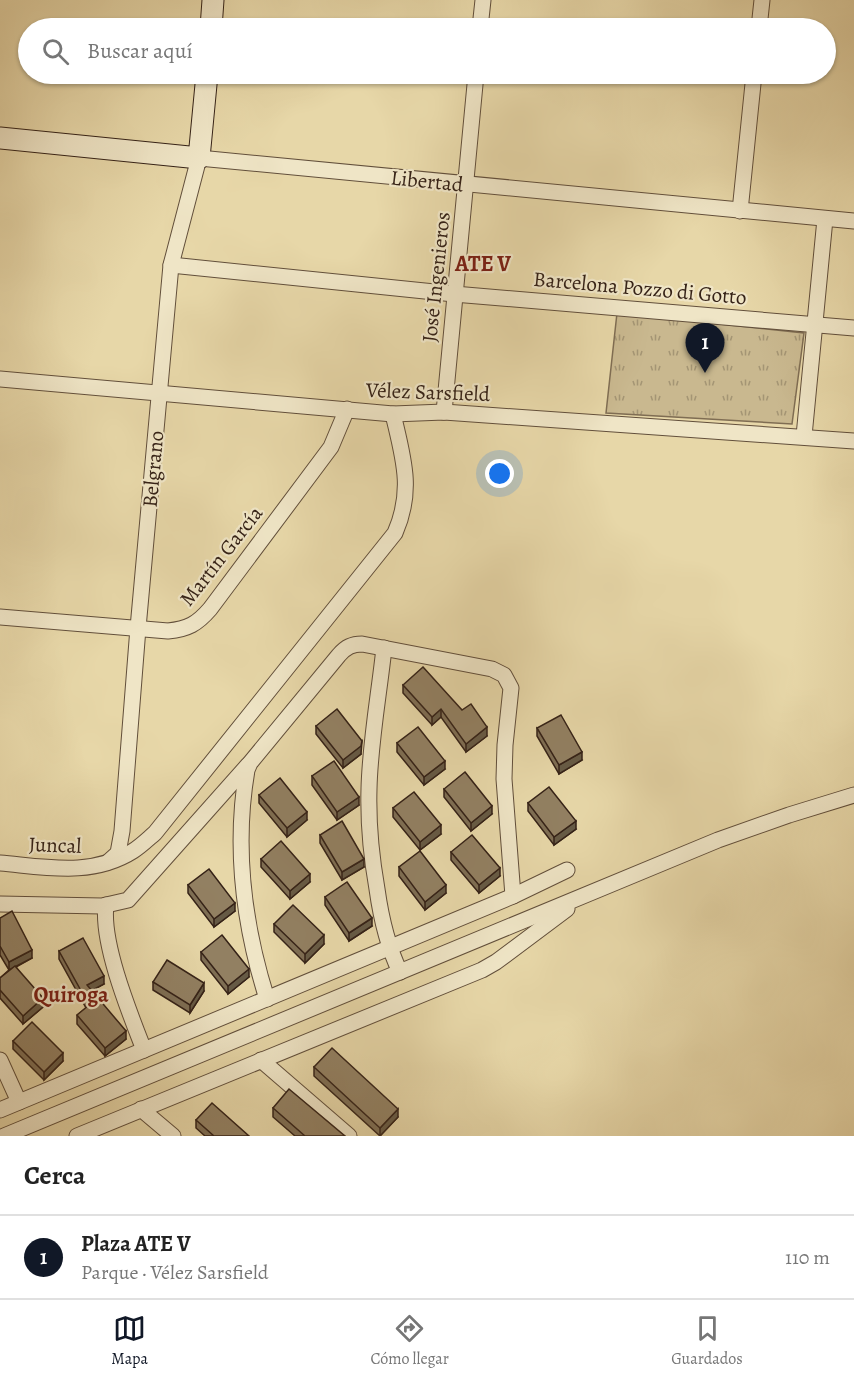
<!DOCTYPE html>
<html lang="es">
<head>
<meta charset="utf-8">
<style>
	body { margin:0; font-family:Alegreya,serif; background:#f2f2f2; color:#222 }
	.you { position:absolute; left:500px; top:474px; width:21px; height:21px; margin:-15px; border:4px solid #fff; border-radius:50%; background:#1a73e8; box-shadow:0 0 0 9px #1a73e833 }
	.badge { display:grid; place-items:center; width:39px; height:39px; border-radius:50%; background:#111827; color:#fff; font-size:20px; font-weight:700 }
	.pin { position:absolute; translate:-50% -50px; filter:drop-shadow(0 2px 3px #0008) }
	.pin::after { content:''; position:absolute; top:32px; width:21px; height:18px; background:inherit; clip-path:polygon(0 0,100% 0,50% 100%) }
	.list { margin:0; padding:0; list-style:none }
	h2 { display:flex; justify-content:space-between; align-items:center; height:78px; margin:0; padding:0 24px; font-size:26px }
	h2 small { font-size:20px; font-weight:400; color:#767676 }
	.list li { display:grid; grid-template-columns:39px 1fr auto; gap:18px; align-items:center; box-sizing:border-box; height:84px; padding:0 24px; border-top:2px solid #e0e0e0 }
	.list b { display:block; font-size:22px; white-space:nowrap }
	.list p { margin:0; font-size:20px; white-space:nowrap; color:#767676 }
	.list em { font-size:20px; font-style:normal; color:#767676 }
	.icon { flex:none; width:33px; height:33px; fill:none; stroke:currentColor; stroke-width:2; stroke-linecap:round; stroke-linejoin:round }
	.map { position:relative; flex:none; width:854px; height:1136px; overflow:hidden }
	.search { position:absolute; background:#fff; box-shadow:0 2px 4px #0004; left:18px; right:18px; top:18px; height:66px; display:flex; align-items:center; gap:15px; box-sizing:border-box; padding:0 21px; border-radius:33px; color:#767676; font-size:22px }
	.sheet { height:162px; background:#fff }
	nav { display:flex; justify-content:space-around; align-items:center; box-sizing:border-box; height:84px; border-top:2px solid #e0e0e0; background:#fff; font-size:16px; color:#767676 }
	nav a { display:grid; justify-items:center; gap:3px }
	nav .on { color:#111827 }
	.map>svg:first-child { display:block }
	.park { fill:url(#park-tufts); stroke:#7f6d53; stroke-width:1.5 }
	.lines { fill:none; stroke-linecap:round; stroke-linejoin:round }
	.minor-casing { stroke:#624f3b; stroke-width:17 }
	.secondary-casing { stroke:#352217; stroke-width:23 }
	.minor { stroke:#efe5c6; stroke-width:15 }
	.secondary { stroke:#efe5c6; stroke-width:21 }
	.wall { fill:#7e6e54; stroke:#352217; stroke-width:1.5 }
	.shaded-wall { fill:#665a45; stroke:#352217; stroke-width:1.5 }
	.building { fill:#928062; stroke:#352217; stroke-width:1.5 }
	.labels { text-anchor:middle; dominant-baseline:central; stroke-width:4.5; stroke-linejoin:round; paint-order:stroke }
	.street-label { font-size:21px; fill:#352217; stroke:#efe5c6 }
	.neighbourhood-label { font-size:22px; font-weight:bold; fill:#7a1f14; stroke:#efe5c6 }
</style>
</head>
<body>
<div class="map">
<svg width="854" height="1136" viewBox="0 0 854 1136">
	<defs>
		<pattern id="park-tufts" width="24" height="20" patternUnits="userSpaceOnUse" patternTransform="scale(1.5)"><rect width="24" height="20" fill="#c9b88f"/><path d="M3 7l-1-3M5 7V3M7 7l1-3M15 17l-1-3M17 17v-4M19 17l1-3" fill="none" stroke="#a49574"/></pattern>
	</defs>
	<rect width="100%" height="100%" fill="#e7d7a8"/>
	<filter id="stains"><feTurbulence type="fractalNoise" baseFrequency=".00333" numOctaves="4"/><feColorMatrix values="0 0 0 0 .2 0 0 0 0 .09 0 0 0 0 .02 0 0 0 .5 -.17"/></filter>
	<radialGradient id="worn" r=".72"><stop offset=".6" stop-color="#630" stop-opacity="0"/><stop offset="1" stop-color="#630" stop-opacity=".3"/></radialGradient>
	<path class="park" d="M 617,313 L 804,333 L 792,424 L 606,413 Z"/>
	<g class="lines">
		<g class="minor-casing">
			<g id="minor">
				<path d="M 480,28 L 483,0"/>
				<path d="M 759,28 L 762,0"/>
				<path d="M 740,211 L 754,74"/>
				<path d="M 171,265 L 454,294 L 854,328"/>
				<path d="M 0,379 L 393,414 L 444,412 L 854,441"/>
				<path d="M 444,412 L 476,74"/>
				<path d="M 804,436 L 825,219"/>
				<path d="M 0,617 L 168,631 C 188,629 197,624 210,609 L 331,447 L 347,409"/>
				<path d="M 384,648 C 379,695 370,742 369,789 C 368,823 371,855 377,889 C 381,918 387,945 400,972"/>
				<path d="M 108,862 L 118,853 L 122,831 L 138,628 L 171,265 L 199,158 L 854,221"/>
				<path d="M 0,863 C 46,867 92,877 133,851 C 141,846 148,839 155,833 L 395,533 C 414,490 403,457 393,414"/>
				<path d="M 0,904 L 102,906 L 128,900 L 248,765"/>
				<path d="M 106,905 C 101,943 130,1014 144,1050"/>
				<path d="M 267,999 C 244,926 234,846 247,770 L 250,763 L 339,655 C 346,647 352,644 362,644 L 492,669 L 504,675 L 511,688 L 505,745 L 504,779 L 513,896"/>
				<path d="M 0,1060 L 19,1102"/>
				<path d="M 261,1060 L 349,1136"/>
				<path d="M 141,1109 L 173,1136"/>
				<path d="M 0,1110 L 513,896 L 567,870"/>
				<path d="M 4,1136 L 718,840 L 789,815 L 854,795"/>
				<path d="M 77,1136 L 482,970 L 496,962 L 567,909"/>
			</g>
		</g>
		<g class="secondary-casing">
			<g id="secondary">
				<path d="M 211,28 L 213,0"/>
				<path d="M 0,138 L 199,158 L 207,74"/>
			</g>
		</g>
		<use href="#minor" class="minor"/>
		<use href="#secondary" class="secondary"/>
	</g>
	<g class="wall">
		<path d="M 403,685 L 462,710 L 487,736 L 466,752 L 441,717 L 432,725 L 403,693 Z"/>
		<path d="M 316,726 L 361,754 L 343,768 L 316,734 Z"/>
		<path d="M 537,728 L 582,760 L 559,774 L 537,736 Z"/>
		<path d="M 397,743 L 445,769 L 424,785 L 397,752 Z"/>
		<path d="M 312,776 L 359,805 L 337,820 L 312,785 Z"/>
		<path d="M 444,789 L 492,814 L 471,831 L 444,797 Z"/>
		<path d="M 259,795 L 307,820 L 287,837 L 259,803 Z"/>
		<path d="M 528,803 L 576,829 L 554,845 L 528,811 Z"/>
		<path d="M 393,808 L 441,834 L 420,850 L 393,817 Z"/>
		<path d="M 320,835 L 364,867 L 342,880 L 320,843 Z"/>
		<path d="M 451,852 L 500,876 L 479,893 L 451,860 Z"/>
		<path d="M 261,859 L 310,882 L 290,899 L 261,867 Z"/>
		<path d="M 399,867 L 446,893 L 425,910 L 399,876 Z"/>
		<path d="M 188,885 L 235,911 L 214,927 L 188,893 Z"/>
		<path d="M 325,897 L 372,926 L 349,941 L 325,905 Z"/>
		<path d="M 0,918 L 32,958 L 16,967 L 43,1007 L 23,1024 L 0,998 L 0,978 L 10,969 L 9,970 L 0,955 Z"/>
		<path d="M 274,924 L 324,944 L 305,963 L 274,932 Z"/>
		<path d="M 59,951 L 104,984 L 91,991 L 126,1039 L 105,1056 L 77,1024 L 77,1015 L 86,1008 L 59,959 Z"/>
		<path d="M 201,952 L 249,977 L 228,994 L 201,960 Z"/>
		<path d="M 153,982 L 204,991 L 190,1013 L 153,990 Z"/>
		<path d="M 13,1041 L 63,1061 L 44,1080 L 13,1049 Z"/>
		<path d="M 314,1067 L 398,1117 L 380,1136 L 314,1076 Z"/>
		<path d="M 273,1108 L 345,1136 L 295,1136 L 273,1117 Z"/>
		<path d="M 196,1120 L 249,1136 L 205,1136 L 196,1128 Z"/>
	</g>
	<g class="shaded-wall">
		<path d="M 441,709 L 441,717 L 432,725 L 432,717 Z"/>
		<path d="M 487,727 L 487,736 L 466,752 L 466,744 Z"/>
		<path d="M 362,741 L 361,754 L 343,768 L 343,760 Z"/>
		<path d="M 582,752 L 582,760 L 559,774 L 559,765 Z"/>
		<path d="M 445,761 L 445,769 L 424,785 L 424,777 Z"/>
		<path d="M 359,797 L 359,805 L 337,820 L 337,812 Z"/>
		<path d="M 492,806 L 492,814 L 471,831 L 471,823 Z"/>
		<path d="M 307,812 L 307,820 L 287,837 L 287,828 Z"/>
		<path d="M 576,821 L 576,829 L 554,845 L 554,837 Z"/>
		<path d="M 441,825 L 441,834 L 420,850 L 420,842 Z"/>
		<path d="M 364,859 L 364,867 L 342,880 L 342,872 Z"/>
		<path d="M 500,868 L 500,876 L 479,893 L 479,885 Z"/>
		<path d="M 310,874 L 310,882 L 290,899 L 290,891 Z"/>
		<path d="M 446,885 L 446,893 L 425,910 L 425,902 Z"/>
		<path d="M 235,903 L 235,911 L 214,927 L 214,919 Z"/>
		<path d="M 372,918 L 372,926 L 349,941 L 349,933 Z"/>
		<path d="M 324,935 L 324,944 L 305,963 L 305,954 Z"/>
		<path d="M 32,950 L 32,958 L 9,970 L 9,962 Z"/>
		<path d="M 249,969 L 249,977 L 228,994 L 228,986 Z"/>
		<path d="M 104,976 L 104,984 L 87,993 L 87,985 Z"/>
		<path d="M 204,983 L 204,991 L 190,1013 L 190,1005 Z"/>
		<path d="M 43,998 L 43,1007 L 23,1024 L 23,1016 Z"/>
		<path d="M 126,1031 L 126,1039 L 105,1056 L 105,1048 Z"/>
		<path d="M 63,1053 L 63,1061 L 44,1080 L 44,1072 Z"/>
		<path d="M 398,1109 L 398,1117 L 380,1136 L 380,1128 Z"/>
	</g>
	<g class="building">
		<path d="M 423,667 L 462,710 L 471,704 L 487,727 L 466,744 L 441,709 L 432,717 L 403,685 Z"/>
		<path d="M 337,709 L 362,741 L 361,746 L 343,760 L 316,726 Z"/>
		<path d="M 561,715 L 582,752 L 559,765 L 537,728 Z"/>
		<path d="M 418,727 L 445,761 L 424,777 L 397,743 Z"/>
		<path d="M 334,761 L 359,797 L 337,812 L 312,776 Z"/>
		<path d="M 465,772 L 492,806 L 471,823 L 444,789 Z"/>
		<path d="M 280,778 L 307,812 L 287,828 L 259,795 Z"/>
		<path d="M 549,787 L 576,821 L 554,837 L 528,803 Z"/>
		<path d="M 414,792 L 441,825 L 420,842 L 393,808 Z"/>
		<path d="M 342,821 L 364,859 L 342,872 L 320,835 Z"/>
		<path d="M 472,835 L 500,868 L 479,885 L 451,852 Z"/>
		<path d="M 281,841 L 310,874 L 290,891 L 261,859 Z"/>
		<path d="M 420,851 L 446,885 L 425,902 L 399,867 Z"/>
		<path d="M 209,869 L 235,903 L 214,919 L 188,885 Z"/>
		<path d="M 347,882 L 372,918 L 349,933 L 325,897 Z"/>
		<path d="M 293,905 L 324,935 L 305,954 L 274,924 Z"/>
		<path d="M 12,911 L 32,950 L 9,962 L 0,946 L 0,918 Z"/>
		<path d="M 222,935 L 249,969 L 228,986 L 201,952 Z"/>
		<path d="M 83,938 L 104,976 L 87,985 L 126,1031 L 105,1048 L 77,1015 L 89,1005 L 59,951 Z"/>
		<path d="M 167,960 L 204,983 L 190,1005 L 153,982 Z"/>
		<path d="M 15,966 L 43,998 L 23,1016 L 0,990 L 0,978 Z"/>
		<path d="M 32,1022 L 63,1053 L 44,1072 L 13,1041 Z"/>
		<path d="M 332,1048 L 398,1109 L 380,1128 L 314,1067 Z"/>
		<path d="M 289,1089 L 345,1136 L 305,1136 L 273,1108 Z"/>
		<path d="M 212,1103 L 249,1136 L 214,1136 L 196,1120 Z"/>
	</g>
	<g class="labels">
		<g class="street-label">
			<text transform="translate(427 181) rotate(6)">Libertad</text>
			<text transform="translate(436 277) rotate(-84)">José Ingenieros</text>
			<text transform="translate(640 288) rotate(5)">Barcelona Pozzo di Gotto</text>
			<text transform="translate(428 392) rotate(2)">Vélez Sarsfield</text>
			<text transform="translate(153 469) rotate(-85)">Belgrano</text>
			<text transform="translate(221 556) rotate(-52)">Martín García</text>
			<text transform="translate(55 845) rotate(2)">Juncal</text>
		</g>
		<g class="neighbourhood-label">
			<text x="483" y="264">ATE V</text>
			<text x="71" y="995">Quiroga</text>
		</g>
	</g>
	<rect width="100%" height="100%" filter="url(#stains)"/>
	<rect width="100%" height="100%" fill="url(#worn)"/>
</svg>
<div class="you"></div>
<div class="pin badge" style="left:705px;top:373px">1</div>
<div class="search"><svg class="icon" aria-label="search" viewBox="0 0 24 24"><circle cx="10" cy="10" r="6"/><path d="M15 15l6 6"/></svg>Buscar aquí</div>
</div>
<section class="sheet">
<h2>Cerca<small></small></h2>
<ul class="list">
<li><span class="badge">1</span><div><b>Plaza ATE V</b><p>Parque · Vélez Sarsfield</p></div><em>110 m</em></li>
</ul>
</section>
<nav>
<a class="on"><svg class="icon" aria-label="map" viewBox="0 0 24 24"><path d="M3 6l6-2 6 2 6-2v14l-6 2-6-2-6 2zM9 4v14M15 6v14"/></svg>Mapa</a>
<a><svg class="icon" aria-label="directions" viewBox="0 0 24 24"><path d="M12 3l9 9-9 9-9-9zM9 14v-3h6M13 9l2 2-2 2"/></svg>Cómo llegar</a>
<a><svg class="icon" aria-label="saved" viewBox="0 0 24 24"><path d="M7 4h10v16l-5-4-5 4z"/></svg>Guardados</a>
</nav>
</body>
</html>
